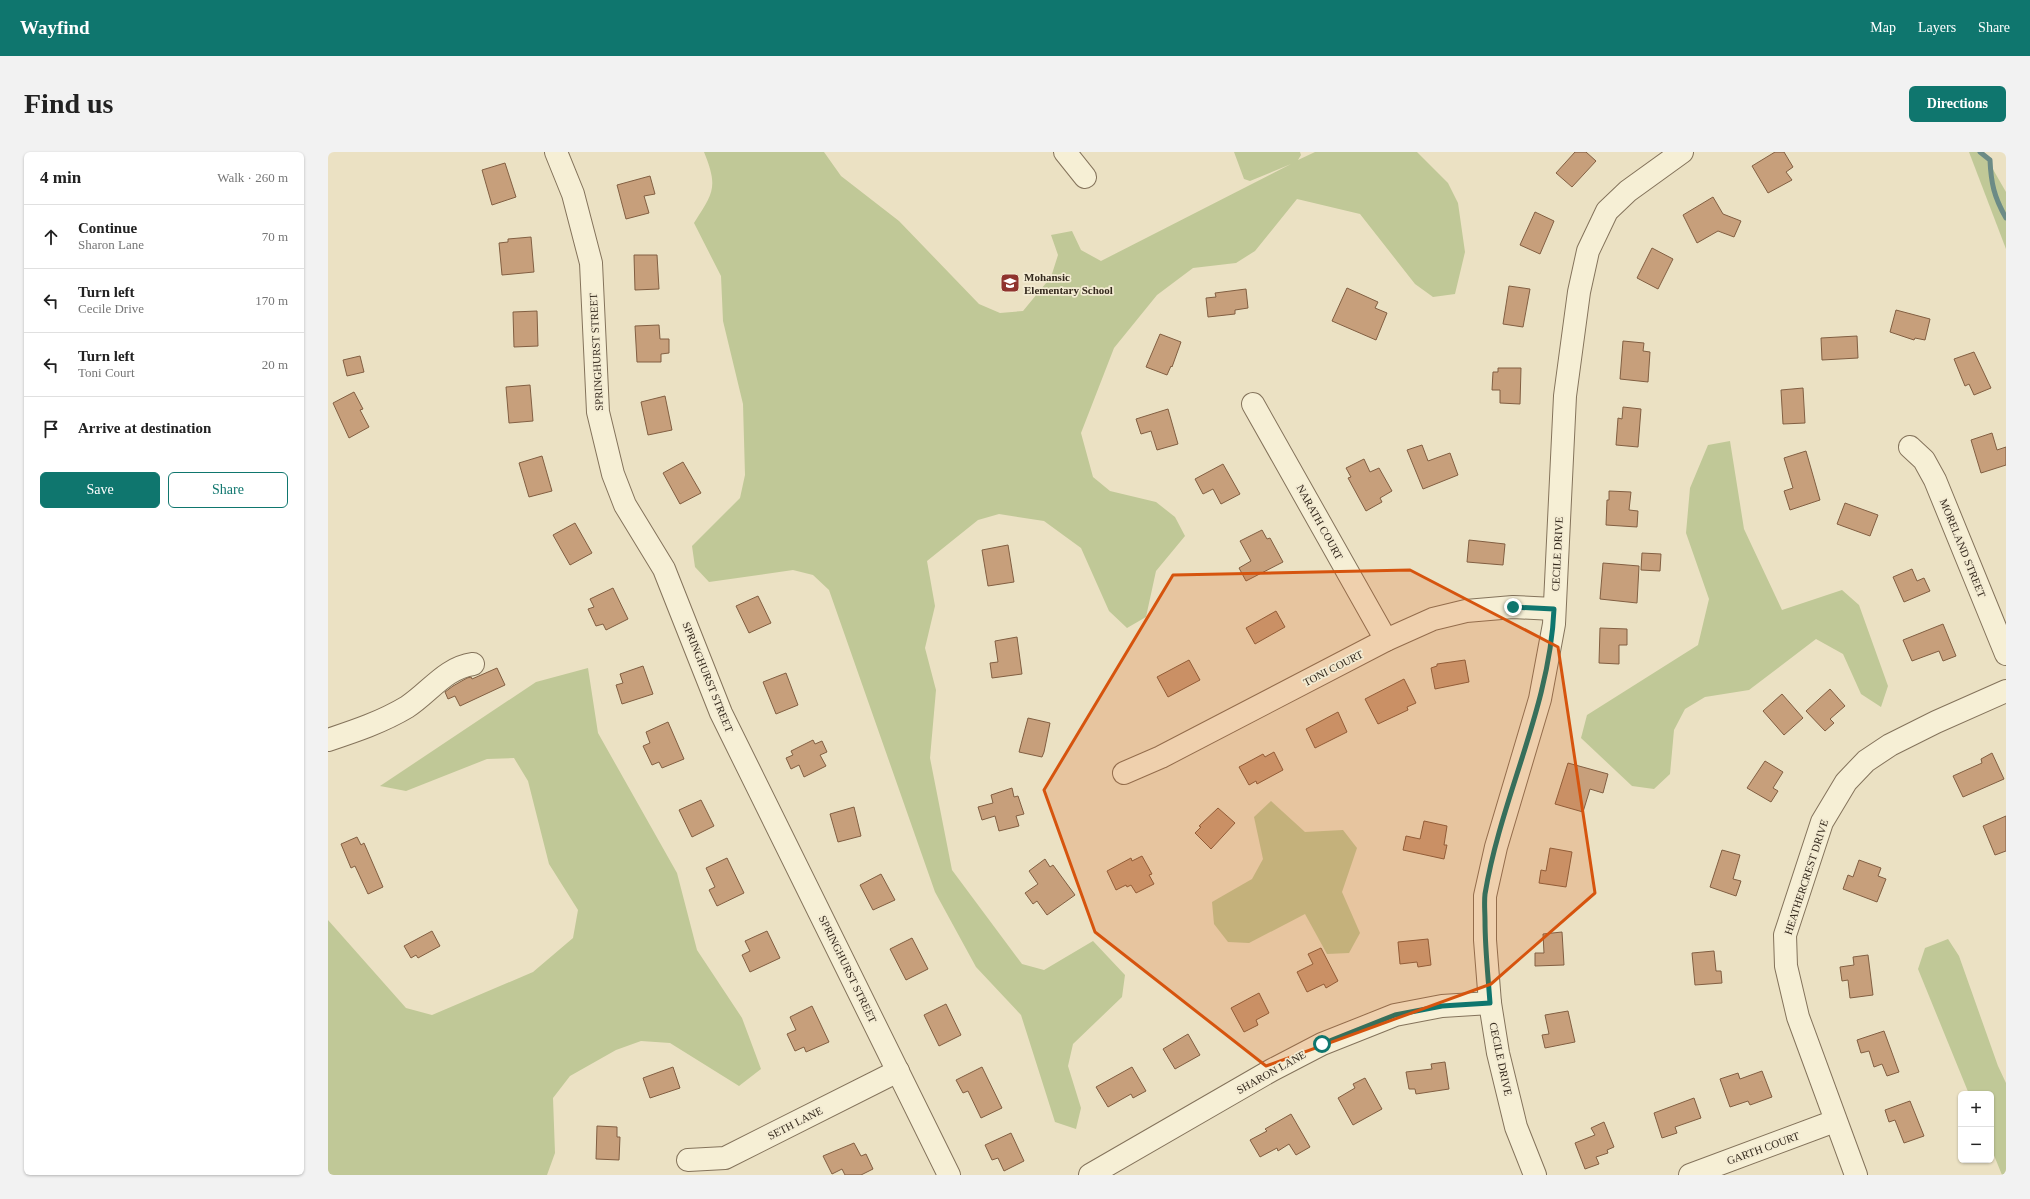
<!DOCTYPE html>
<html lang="en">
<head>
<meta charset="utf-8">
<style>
	body { margin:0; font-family:"Times New Roman",serif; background:#f2f2f2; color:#222 }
	.controls { position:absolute; right:12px; bottom:12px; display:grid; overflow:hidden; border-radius:6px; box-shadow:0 1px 3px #0004 }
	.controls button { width:36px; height:36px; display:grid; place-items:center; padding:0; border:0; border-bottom:1px solid #e0e0e0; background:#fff; color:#222; font:20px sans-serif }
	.stop { position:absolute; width:12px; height:12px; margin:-9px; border:3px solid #0f766e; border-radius:50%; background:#fff }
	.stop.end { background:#0f766e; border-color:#fff; box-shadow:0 1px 4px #0008 }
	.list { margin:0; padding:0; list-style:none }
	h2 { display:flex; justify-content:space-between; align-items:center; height:52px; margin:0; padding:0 16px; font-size:17px }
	h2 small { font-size:13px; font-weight:400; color:#767676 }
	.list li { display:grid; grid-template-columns:26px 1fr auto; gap:12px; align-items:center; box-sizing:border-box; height:64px; padding:0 16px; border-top:1px solid #e0e0e0 }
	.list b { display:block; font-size:15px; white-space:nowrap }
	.list p { margin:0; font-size:13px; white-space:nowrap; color:#767676 }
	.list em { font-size:13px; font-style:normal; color:#767676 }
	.actions { display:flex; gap:8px; padding:12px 16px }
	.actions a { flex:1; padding:9px 0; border:1px solid #0f766e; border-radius:6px; text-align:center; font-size:14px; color:#0f766e }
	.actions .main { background:#0f766e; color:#fff }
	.icon { flex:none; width:22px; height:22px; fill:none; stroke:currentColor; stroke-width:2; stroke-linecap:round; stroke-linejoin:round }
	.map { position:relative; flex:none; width:1678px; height:1023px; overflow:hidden; border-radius:6px }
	header { display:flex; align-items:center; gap:24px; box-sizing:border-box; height:56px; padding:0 20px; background:#0f766e; color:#fff }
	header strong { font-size:19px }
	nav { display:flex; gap:22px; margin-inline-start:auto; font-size:14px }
	.intro { display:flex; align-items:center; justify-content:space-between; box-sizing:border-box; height:96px; padding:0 24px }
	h1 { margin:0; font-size:28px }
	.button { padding:10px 18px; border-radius:6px; background:#0f766e; color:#fff; font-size:14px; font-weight:700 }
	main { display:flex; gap:24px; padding:0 24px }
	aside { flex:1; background:#fff; border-radius:6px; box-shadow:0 1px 3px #0004 }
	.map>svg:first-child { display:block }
	.green { fill:#c0c897 }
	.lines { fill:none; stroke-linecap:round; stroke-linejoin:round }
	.stream { stroke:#6c8b86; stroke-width:5 }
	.building { fill:#c79f7b; stroke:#825f42 }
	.minor-casing { stroke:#84735b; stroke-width:24 }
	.minor { stroke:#f6efd5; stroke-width:22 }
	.route { stroke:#0f766e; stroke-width:5 }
	.marked { fill:#d6540e; fill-opacity:0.2; stroke:#d6540e; stroke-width:3; stroke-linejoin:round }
	.labels { text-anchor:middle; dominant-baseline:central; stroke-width:3.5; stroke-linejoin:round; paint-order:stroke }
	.poi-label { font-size:11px; font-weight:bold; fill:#352a1e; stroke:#f3ebd2; text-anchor:start }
	.street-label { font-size:11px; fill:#352a1e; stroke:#f3ebd2 }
</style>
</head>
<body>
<header>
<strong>Wayfind</strong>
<nav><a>Map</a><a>Layers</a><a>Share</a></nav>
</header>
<div class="intro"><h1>Find us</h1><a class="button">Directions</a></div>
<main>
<aside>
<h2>4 min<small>Walk · 260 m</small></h2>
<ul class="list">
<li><svg class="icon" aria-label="ahead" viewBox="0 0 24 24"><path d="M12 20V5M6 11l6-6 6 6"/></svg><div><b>Continue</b><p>Sharon Lane</p></div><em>70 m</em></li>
<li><svg class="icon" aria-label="left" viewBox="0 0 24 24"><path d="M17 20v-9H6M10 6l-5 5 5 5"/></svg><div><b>Turn left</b><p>Cecile Drive</p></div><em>170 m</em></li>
<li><svg class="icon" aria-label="left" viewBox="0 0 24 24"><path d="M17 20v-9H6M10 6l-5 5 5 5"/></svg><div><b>Turn left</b><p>Toni Court</p></div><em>20 m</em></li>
<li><svg class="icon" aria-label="arrive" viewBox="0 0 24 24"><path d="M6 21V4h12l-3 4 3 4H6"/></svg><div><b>Arrive at destination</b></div></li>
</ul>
<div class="actions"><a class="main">Save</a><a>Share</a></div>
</aside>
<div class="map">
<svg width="1678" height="1023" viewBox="0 0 1678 1023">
	<rect width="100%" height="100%" fill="#ebe1c3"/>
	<g class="green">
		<path d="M 376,0 L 496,0 L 513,24 L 571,69 L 651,152 L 672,161 L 695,159 L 723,125 L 730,103 L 723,83 L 744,79 L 753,98 L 773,109 L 963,12 L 922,29 L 916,27 L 906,0 L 972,0 L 973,3 L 970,8 L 987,0 L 1089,0 L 1120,31 L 1130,51 L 1137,100 L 1127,142 L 1105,145 L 1087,132 L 1032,62 L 969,47 L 927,99 L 908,111 L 865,116 L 829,143 L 786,196 L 753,281 L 765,325 L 782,339 L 828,350 L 847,365 L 857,384 L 828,419 L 818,465 L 799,476 L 781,459 L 753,396 L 716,369 L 671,362 L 650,368 L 599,409 L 607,454 L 597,496 L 608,538 L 602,606 L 624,718 L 694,812 L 716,818 L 765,789 L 797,823 L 794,845 L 745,892 L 740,914 L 753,956 L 748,977 L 727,970 L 693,863 L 648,815 L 607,740 L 501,438 L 485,423 L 465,418 L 381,430 L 367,415 L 364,394 L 412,346 L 417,323 L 415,252 L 395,169 L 393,124 L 366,71 C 386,40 390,35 376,0 Z"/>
		<path d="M 1641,0 L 1655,0 L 1678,40 L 1678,97 Z"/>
		<path d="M 1402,289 L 1416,377 L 1454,458 L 1514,438 L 1531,453 L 1560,534 L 1553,555 L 1533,542 L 1515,502 L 1488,487 L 1421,538 L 1377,545 L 1357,557 L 1346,578 L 1342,622 L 1326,637 L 1304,634 L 1253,586 L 1259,563 L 1370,493 L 1381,447 L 1358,381 L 1362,336 L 1380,293 Z"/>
		<path d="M 260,516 L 270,581 L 349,721 L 369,798 L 414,866 L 433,917 L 411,934 L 342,891 L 313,889 L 288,898 L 242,924 L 225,946 L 227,1001 L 219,1023 L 0,1023 L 0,768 L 78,856 L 104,863 L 205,820 L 245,786 L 250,758 L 221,712 L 200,629 L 186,606 L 159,607 L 78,639 L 52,634 L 208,530 Z"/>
		<path d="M 943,649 L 977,680 L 1015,678 L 1029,696 L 1014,740 L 1032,781 L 1021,801 L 999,802 L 977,762 L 921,791 L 900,790 L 886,772 L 884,750 L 924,727 L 935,707 L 926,665 Z"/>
		<path d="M 1620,787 L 1631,804 L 1670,914 L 1678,931 L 1678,1023 L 1674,1023 L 1663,996 L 1663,942 L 1641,942 L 1590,817 L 1597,796 Z"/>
	</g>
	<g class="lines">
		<path class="stream" d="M 1652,0 L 1662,8 C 1663,31 1666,45 1678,66"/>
	</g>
	<g class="building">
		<path d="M 1247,0 L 1258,0 L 1268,9 L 1244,35 L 1228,21 Z"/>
		<path d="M 1447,0 L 1456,0 L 1465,15 L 1458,20 L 1464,28 L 1440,41 L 1424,14 Z"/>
		<path d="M 177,11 L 188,45 L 164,53 L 154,18 Z"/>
		<path d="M 322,24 L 327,42 L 316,44 L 321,61 L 298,67 L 289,33 Z"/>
		<path d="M 1385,45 L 1395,62 L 1413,69 L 1406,85 L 1390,79 L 1369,91 L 1355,63 Z"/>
		<path d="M 1207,60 L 1226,69 L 1212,102 L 1192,93 Z"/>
		<path d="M 203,85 L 206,120 L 174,123 L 171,91 L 180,90 L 180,87 Z"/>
		<path d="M 1324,96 L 1345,107 L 1330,137 L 1309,126 Z"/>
		<path d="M 306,103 L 329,103 L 331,137 L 307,138 Z"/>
		<path d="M 1181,134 L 1202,137 L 1195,175 L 1175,172 Z"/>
		<path d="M 1019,136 L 1050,150 L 1047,156 L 1059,161 L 1048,188 L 1004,169 Z"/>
		<path d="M 918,137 L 920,156 L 907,158 L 907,162 L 880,165 L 878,146 L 888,145 L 887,141 Z"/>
		<path d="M 1568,158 L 1602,167 L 1597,188 L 1587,186 L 1586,188 L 1562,180 Z"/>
		<path d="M 209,159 L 210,194 L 186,195 L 185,160 Z"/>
		<path d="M 331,173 L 332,187 L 341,187 L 341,201 L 333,202 L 333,210 L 309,210 L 307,174 Z"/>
		<path d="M 832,182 L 853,190 L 844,215 L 843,214 L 839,223 L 818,215 Z"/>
		<path d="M 1529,184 L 1530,206 L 1494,208 L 1493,186 Z"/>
		<path d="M 1295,189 L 1316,191 L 1315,199 L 1322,200 L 1320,230 L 1292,227 Z"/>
		<path d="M 1646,200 L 1663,236 L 1646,243 L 1641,232 L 1637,234 L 1626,207 Z"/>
		<path d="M 32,204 L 36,220 L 19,224 L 15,208 Z"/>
		<path d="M 1170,216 L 1193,216 L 1192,252 L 1172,251 L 1172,238 L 1164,238 L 1165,220 L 1170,220 Z"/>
		<path d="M 202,233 L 205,269 L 181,271 L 178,235 Z"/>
		<path d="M 1475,236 L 1477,271 L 1455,272 L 1453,238 Z"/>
		<path d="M 26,240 L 35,257 L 32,258 L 41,275 L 21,286 L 5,251 Z"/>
		<path d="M 337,244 L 344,278 L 320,283 L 313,250 Z"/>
		<path d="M 1295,255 L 1313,257 L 1310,295 L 1288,293 L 1290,266 L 1294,267 Z"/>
		<path d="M 840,257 L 850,292 L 829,298 L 823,279 L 813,282 L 808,267 Z"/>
		<path d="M 1664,281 L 1669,298 L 1678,295 L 1678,313 L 1653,321 L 1643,288 Z"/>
		<path d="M 1094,293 L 1100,309 L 1122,301 L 1130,323 L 1095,337 L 1079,298 Z"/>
		<path d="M 1478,299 L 1492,348 L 1462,358 L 1456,339 L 1465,336 L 1456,306 Z"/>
		<path d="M 214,304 L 224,339 L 201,345 L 191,311 Z"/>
		<path d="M 1036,307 L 1042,320 L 1051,316 L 1064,339 L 1052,346 L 1054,350 L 1038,359 L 1020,326 L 1023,325 L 1018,316 Z"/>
		<path d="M 355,310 L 373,341 L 352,352 L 335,321 Z"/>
		<path d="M 895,312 L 912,342 L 893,352 L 885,337 L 875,342 L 867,327 Z"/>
		<path d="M 1281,339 L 1303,340 L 1301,358 L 1310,359 L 1309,375 L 1278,373 L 1279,348 L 1281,348 Z"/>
		<path d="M 1517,351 L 1550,363 L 1542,384 L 1509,372 Z"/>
		<path d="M 247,371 L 264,401 L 242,413 L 225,383 Z"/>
		<path d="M 934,378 L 939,387 L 942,386 L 955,410 L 918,429 L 911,416 L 923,409 L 912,389 Z"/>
		<path d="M 1141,388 L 1177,392 L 1175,413 L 1139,410 Z"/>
		<path d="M 680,393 L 686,430 L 660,434 L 654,398 Z"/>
		<path d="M 1314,401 L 1333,402 L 1332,419 L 1313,418 Z"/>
		<path d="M 1275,411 L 1311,414 L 1309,451 L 1272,447 Z"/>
		<path d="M 1584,417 L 1589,429 L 1596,426 L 1602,439 L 1576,450 L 1565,425 Z"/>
		<path d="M 285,436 L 300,467 L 278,478 L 275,472 L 268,474 L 260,457 L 266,455 L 262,447 Z"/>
		<path d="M 430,444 L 443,471 L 421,481 L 408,454 Z"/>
		<path d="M 948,459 L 957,475 L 927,492 L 918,476 Z"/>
		<path d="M 1615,472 L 1628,504 L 1615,509 L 1611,499 L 1584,509 L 1575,488 Z"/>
		<path d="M 1272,476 L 1299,477 L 1299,493 L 1291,493 L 1291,512 L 1271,511 Z"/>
		<path d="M 689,485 L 694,522 L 664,526 L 662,511 L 670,510 L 667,489 Z"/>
		<path d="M 861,508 L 872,528 L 840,545 L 829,525 Z"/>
		<path d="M 1137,508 L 1141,530 L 1107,537 L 1103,516 L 1109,514 L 1109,512 Z"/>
		<path d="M 315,514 L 325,542 L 294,552 L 288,533 L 295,531 L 292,522 Z"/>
		<path d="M 169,516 L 177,533 L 132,554 L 127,544 L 120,547 L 117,540 L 125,534 L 139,526 L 143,525 L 144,527 Z"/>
		<path d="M 458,521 L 470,553 L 448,562 L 435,530 Z"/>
		<path d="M 1076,527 L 1088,551 L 1079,555 L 1080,558 L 1050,572 L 1037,547 Z"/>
		<path d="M 1502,537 L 1517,554 L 1502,567 L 1506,571 L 1497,579 L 1478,559 Z"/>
		<path d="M 1454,542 L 1475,566 L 1456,583 L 1435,559 Z"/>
		<path d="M 1010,560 L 1019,580 L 987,596 L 978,577 Z"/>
		<path d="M 700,566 L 722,571 L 716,600 L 714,605 L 691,600 Z"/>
		<path d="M 340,570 L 356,607 L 334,616 L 331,610 L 324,613 L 315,594 L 322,591 L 318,580 Z"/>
		<path d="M 485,588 L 487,592 L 494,589 L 499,600 L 492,603 L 498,614 L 476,625 L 471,613 L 463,617 L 458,606 L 465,603 L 463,599 Z"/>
		<path d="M 946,600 L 955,618 L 929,632 L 928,629 L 921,633 L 911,615 L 935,602 L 937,605 Z"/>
		<path d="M 1664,601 L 1676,627 L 1635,645 L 1625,624 L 1654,611 L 1653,607 Z"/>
		<path d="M 1437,609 L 1455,620 L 1445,636 L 1450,639 L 1443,650 L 1419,636 Z"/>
		<path d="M 1240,611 L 1280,622 L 1275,641 L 1262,637 L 1255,660 L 1227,652 Z"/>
		<path d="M 684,636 L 686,645 L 690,644 L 696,662 L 688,664 L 691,674 L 671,679 L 667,664 L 654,668 L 650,655 L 665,651 L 663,643 Z"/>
		<path d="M 373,648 L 386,674 L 364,685 L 351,658 Z"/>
		<path d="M 526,655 L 533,684 L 510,690 L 502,662 Z"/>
		<path d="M 890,656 L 907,671 L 883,697 L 867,681 L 873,675 L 871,674 Z"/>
		<path d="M 1678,664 L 1678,699 L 1667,703 L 1655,674 Z"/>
		<path d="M 1096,669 L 1119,674 L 1116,693 L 1119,693 L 1116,707 L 1075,698 L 1078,684 L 1092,687 Z"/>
		<path d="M 29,685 L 33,693 L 36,691 L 55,735 L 40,742 L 27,714 L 23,716 L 13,692 Z"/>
		<path d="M 1222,696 L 1244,700 L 1238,735 L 1211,731 L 1213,718 L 1218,719 Z"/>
		<path d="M 1394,698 L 1412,703 L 1405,727 L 1413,729 L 1408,744 L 1382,735 Z"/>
		<path d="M 814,704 L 824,722 L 821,723 L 826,732 L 808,741 L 803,733 L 799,735 L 798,733 L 788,738 L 779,719 L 803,706 L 804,709 Z"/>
		<path d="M 399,706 L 416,741 L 389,754 L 381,738 L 387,735 L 378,716 Z"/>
		<path d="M 717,707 L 722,715 L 725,713 L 747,743 L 719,763 L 709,749 L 705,752 L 697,741 L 710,732 L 701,719 Z"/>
		<path d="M 1531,708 L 1553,716 L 1550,724 L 1558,727 L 1549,750 L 1515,737 L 1520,723 L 1525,725 Z"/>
		<path d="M 553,722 L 567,748 L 545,758 L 532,733 Z"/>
		<path d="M 104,779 L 112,794 L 90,806 L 88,803 L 83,806 L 76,794 Z"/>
		<path d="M 439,779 L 452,806 L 422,820 L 414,803 L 422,799 L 417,789 Z"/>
		<path d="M 1234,780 L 1236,813 L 1207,814 L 1207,801 L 1216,801 L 1215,782 Z"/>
		<path d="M 584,786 L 600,817 L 578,828 L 562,797 Z"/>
		<path d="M 1100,787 L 1103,813 L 1090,815 L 1089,810 L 1072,812 L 1070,790 Z"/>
		<path d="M 993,796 L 1010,829 L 998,836 L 996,832 L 979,840 L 969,820 L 985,812 L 980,802 Z"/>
		<path d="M 1386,799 L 1388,819 L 1393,819 L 1394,831 L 1367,833 L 1364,801 Z"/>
		<path d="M 1540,803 L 1545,843 L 1522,846 L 1520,828 L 1514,829 L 1512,815 L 1526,813 L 1525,805 Z"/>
		<path d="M 931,841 L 941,861 L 928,868 L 930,873 L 916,880 L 903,856 Z"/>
		<path d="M 618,852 L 633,883 L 611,894 L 596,863 Z"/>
		<path d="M 484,854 L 501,890 L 478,900 L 476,895 L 467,899 L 459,882 L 468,878 L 462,865 Z"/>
		<path d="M 1240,859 L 1247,890 L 1217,896 L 1214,883 L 1221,882 L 1217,863 Z"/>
		<path d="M 1556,879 L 1571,920 L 1559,924 L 1554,912 L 1546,915 L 1541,899 L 1533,901 L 1529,888 Z"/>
		<path d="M 860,882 L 872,903 L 847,917 L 835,897 Z"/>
		<path d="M 1117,910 L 1121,937 L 1088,942 L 1087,937 L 1081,937 L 1078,920 L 1104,917 L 1103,912 Z"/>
		<path d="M 345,915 L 352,936 L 322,946 L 315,926 Z"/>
		<path d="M 654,915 L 674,956 L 653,966 L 640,939 L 635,941 L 628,928 Z"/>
		<path d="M 804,915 L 818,939 L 805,946 L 803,942 L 780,955 L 768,935 Z"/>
		<path d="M 1434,919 L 1444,945 L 1422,953 L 1420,949 L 1402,955 L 1392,927 L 1410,921 L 1412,927 Z"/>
		<path d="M 1037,926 L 1054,957 L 1025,973 L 1010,946 L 1027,936 L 1025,932 Z"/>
		<path d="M 1366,946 L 1373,966 L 1347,975 L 1349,981 L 1334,986 L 1326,961 Z"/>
		<path d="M 1582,949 L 1596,984 L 1576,991 L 1567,968 L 1561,970 L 1557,958 Z"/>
		<path d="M 963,962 L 982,995 L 968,1003 L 961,992 L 950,999 L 949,996 L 932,1005 L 922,988 L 939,979 L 937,977 Z"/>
		<path d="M 1276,970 L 1286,995 L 1279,998 L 1280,1001 L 1268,1005 L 1271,1012 L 1257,1017 L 1247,991 L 1267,983 L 1263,976 Z"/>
		<path d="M 269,974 L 289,975 L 289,985 L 292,985 L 291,1008 L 268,1007 Z"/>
		<path d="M 683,981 L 696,1009 L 676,1019 L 670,1006 L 664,1008 L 657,993 Z"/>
		<path d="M 526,991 L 533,1004 L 538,1002 L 545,1017 L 533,1023 L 517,1023 L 514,1017 L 504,1022 L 495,1004 Z"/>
	</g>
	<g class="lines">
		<g class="minor-casing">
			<g id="minor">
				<path d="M 228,0 L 245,42 L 263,111 L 270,260 L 285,322 L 297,353 L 336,417 L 393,561 L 621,1023"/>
				<path d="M 737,0 L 757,25"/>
				<path d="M 925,252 L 1058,488"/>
				<path d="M 1582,295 L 1596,308 L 1607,328 L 1678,502"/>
				<path d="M 0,588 C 27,579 54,570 79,555 C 102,540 117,516 145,512"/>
				<path d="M 796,621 L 833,605 L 1058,488 L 1105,467 L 1138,459 L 1185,455 L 1226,457"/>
				<path d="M 360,1008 L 397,1006 L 570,919"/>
				<path d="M 762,1023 L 944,918 L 994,892 L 1067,863 L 1114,854 L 1162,851"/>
				<path d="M 1207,1023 L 1188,975 L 1170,901 L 1162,851 L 1157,788 L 1157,744 L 1168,695 L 1212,547 L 1226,472 L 1237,244 L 1251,140 L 1260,99 L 1279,59 L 1300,39 L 1354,0"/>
				<path d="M 1362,1023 L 1507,969"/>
				<path d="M 1528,1023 L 1470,865 L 1458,814 L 1457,783 L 1494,670 L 1518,630 L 1538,609 L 1562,593 L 1608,570 L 1678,539"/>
			</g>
		</g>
		<use href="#minor" class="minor"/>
	</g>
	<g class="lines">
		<path class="route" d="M 994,892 L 1067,863 L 1114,854 L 1162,851 C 1160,823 1157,796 1157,769 C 1157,760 1156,751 1157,742 C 1173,645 1222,555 1226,457 L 1185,455"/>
	</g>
	<path class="marked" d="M 1082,418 L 1230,495 L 1267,741 L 1163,832 L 938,914 L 767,780 L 716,638 L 845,423 Z"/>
	<defs>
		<g id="school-square" transform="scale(1)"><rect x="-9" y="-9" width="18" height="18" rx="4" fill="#8f332e" stroke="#f3ebd2"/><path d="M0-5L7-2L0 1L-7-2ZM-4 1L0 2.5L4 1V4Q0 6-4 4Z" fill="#fff"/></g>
	</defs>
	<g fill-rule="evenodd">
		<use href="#school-square" x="682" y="131"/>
	</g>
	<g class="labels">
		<g class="poi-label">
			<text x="696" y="125">Mohansic<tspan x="696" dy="13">Elementary School</tspan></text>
		</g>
		<g class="street-label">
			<text transform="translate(268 200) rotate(-93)">SPRINGHURST STREET</text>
			<text transform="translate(992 370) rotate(61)">NARATH COURT</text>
			<text transform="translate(1635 396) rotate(68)">MORELAND STREET</text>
			<text transform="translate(1229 402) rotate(-87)">CECILE DRIVE</text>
			<text transform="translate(1005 516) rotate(-27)">TONI COURT</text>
			<text transform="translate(380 525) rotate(68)">SPRINGHURST STREET</text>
			<text transform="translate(1478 725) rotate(-72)">HEATHERCREST DRIVE</text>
			<text transform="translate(520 817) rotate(64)">SPRINGHURST STREET</text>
			<text transform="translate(1173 907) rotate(78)">CECILE DRIVE</text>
			<text transform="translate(943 920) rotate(-29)">SHARON LANE</text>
			<text transform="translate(467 971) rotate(-27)">SETH LANE</text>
			<text transform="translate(1435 996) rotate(-20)">GARTH COURT</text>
		</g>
	</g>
</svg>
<div class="controls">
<button>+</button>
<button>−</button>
</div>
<div class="stop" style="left:994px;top:892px"></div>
<div class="stop end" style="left:1185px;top:455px"></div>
</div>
</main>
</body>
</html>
